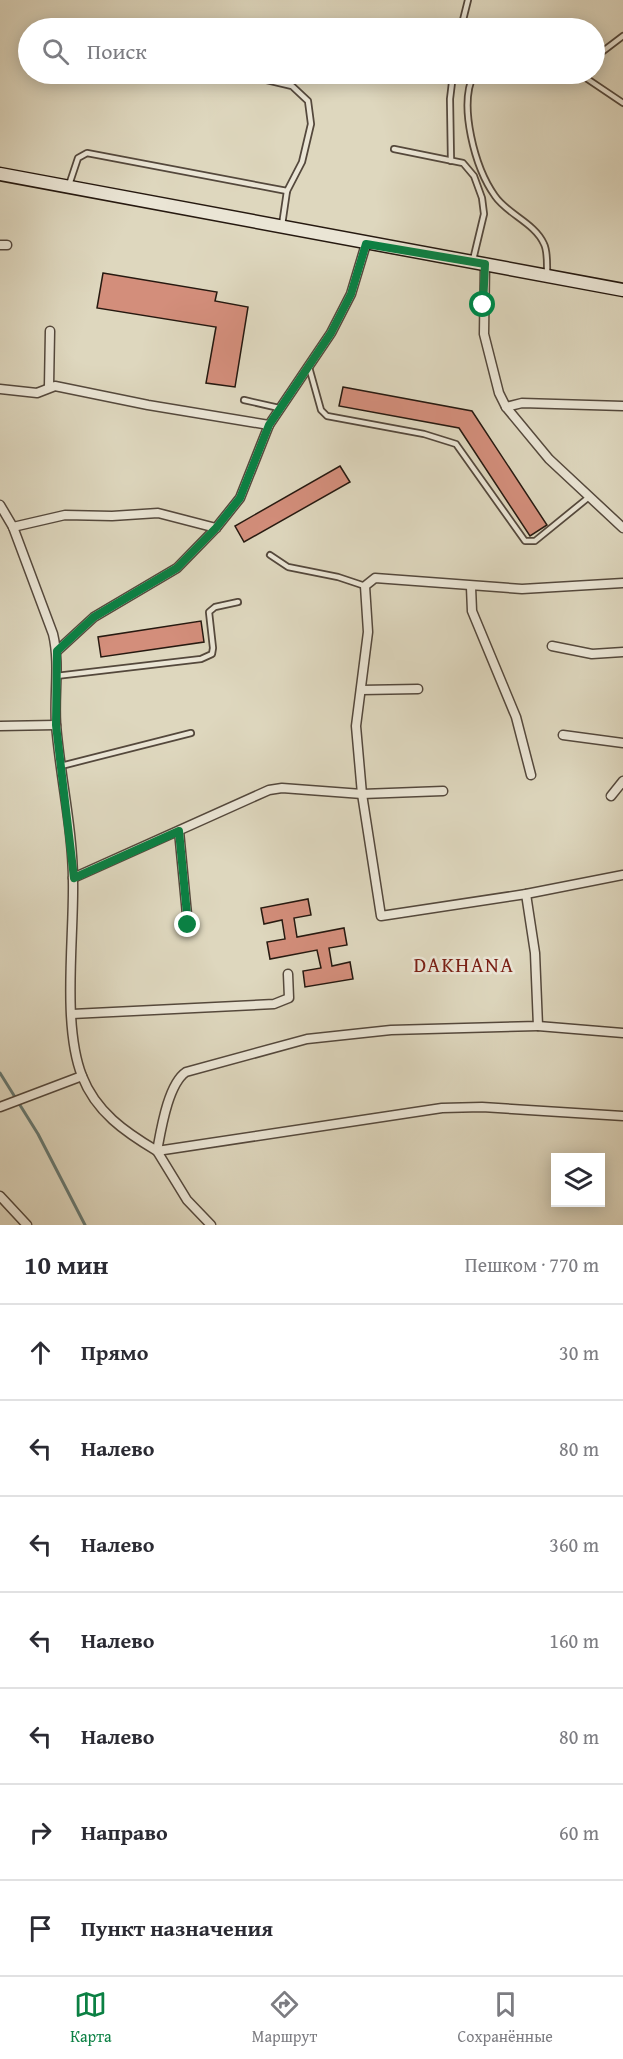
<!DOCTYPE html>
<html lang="ru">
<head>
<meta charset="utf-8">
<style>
	body { margin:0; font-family:"Gentium Book Plus",serif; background:#f7f7f7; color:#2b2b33 }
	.controls { position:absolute; right:18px; bottom:18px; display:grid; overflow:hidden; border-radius:0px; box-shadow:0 3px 15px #0003 }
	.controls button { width:54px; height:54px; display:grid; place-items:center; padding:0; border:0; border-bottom:2px solid #e1e1e2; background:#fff; color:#2b2b33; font:30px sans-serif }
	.stop { position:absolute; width:18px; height:18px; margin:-14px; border:4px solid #0b8043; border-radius:50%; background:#fff }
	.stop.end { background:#0b8043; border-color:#fff; box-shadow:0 2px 6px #0008 }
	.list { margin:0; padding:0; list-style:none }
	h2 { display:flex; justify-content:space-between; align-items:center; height:78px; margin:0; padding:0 24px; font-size:26px }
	h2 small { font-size:20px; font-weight:400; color:#7c7c81 }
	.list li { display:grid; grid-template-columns:39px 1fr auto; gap:18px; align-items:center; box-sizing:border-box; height:96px; padding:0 24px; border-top:2px solid #e1e1e2 }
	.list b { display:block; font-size:22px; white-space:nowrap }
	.list em { font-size:20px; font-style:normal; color:#7c7c81 }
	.icon { flex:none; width:33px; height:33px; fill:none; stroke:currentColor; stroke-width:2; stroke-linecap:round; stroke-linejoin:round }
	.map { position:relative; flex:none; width:623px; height:1225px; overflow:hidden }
	.search { position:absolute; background:#fff; box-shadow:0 3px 15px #0003; left:18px; right:18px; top:18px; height:66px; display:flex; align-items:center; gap:15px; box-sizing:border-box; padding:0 21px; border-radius:33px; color:#7c7c81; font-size:22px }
	.sheet { height:750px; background:#fff }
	nav { display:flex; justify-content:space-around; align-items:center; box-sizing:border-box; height:84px; border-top:2px solid #e1e1e2; background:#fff; font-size:16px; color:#7c7c81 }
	nav a { display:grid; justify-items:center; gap:3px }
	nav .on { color:#0b8043 }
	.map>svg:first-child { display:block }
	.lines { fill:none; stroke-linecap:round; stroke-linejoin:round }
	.stream { stroke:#677972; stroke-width:3 }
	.building { fill:#d38e7b; stroke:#261910; stroke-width:1.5 }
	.lane-casing { stroke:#54483c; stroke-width:8 }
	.street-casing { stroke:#54483c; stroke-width:11 }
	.secondary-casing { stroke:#261910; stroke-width:15 }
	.lane { stroke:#eae5d5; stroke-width:4.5 }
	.street { stroke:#eae5d5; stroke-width:8 }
	.secondary { stroke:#eae5d5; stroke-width:12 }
	.route { stroke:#0b8043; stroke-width:8 }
	.labels { text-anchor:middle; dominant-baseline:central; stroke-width:5; stroke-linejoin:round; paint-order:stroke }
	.quarter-label { font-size:21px; letter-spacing:1.5px; fill:#7a1f14; stroke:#eae5d5 }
</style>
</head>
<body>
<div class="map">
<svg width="623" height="1225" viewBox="0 0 623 1225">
	<rect width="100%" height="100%" fill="#ded7be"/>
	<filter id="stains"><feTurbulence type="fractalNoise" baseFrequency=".00333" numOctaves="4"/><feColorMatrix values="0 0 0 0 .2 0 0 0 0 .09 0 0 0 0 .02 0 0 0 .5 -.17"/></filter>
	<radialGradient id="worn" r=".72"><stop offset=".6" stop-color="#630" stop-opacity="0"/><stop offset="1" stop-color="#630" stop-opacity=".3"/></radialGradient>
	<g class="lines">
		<path class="stream" d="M 0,1073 L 38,1134 L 85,1225"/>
	</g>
	<g class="building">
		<path d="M 103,273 L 217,292 L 215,301 L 248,307 L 235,387 L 206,383 L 216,327 L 97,308 Z"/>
		<path d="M 343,387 L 472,411 L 547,525 L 530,536 L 459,428 L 339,406 Z"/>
		<path d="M 340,466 L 350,482 L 244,542 L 235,526 Z"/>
		<path d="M 201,621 L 204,642 L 101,657 L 98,637 Z"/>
		<path d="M 308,899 L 311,915 L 294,918 L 297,937 L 344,928 L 347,945 L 329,948 L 332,966 L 350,962 L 353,979 L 305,987 L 303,971 L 321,968 L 317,950 L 270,959 L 267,942 L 285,939 L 282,920 L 264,924 L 261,908 Z"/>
	</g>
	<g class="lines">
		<g class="lane-casing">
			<g id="lane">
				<path d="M 461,28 L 468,0"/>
				<path d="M 594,58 L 623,36"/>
				<path d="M 240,74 L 292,86 L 308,101 L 311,124 L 302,162 L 287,191 L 282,225"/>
				<path d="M 474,74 C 458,105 475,168 495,196 C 507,214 535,223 544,244 C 548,252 547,266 547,276"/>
				<path d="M 580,74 L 623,103"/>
				<path d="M 394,149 L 463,163 L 474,176 L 482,198 L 484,214 L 473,260"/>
				<path d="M 451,161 L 450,99 L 453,74"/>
				<path d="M 69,185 L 78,158 L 87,153 L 287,191"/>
				<path d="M 309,367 L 321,410 L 327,416 L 424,434 L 456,444 L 525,541 L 535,541 L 589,497"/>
				<path d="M 244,400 L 279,408"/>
				<path d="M 270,555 L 288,567 L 338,577 L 365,586"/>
				<path d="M 56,676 L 201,659 L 212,654 L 213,648 L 209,612 L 215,607 L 238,602"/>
				<path d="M 61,766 L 191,733"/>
			</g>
		</g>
		<g class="street-casing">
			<g id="street">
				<path d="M 0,245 L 7,245"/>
				<path d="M 485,264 L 484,334 L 499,393 L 506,407 L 549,459 L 623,528"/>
				<path d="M 49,386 L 50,331"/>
				<path d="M 0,389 L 37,393 L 55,386 L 148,405 L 269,425"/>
				<path d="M 506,407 L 522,403 L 623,406"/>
				<path d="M 0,505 L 13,527 L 53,634 C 60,663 54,694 56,724 C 60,776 73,830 73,882 C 74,938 62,1025 82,1076 C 96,1112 125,1132 157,1151 L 442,1108 L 482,1107 L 623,1116"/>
				<path d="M 13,527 L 65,515 L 112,516 L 158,513 L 216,528"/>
				<path d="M 623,583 L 522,589 L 375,578 L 365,586 L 368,632 L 356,726 L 362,794 L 381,916 L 526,894 L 623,875"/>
				<path d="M 471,587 L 472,611 L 516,717 L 531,775"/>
				<path d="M 552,646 L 592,654 L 623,652"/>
				<path d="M 57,651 L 94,617 L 177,568 L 216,528 L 240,498 L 269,425 L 331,333 L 351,294 L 366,244"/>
				<path d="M 361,690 L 418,689"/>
				<path d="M 0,726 L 56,725"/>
				<path d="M 563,735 L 623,743"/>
				<path d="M 611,796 L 623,781"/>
				<path d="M 179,831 L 188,925"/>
				<path d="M 73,878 L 269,790 L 282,788 L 362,794 L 443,791"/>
				<path d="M 72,1014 L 274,1004 L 289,998 L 288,974"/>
				<path d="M 538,1026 L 623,1033"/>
				<path d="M 0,1107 L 82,1076"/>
				<path d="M 0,1196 L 27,1225"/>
				<path d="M 211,1225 L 187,1200 L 157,1151 C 161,1130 168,1084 186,1072 L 307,1039 L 391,1030 L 538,1026 L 535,953 L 526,894"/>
			</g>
		</g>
		<g class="secondary-casing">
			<path id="secondary" d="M 0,174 L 623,290"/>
		</g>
		<use href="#lane" class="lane"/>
		<use href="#street" class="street"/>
		<use href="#secondary" class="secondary"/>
	</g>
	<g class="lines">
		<path class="route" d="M 188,925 L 179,831 L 74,878 L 56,725 L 57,651 L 94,617 L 177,568 L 216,528 L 240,498 L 269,425 L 331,333 L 351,294 L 366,244 L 485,264 L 483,305"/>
	</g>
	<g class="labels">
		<g class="quarter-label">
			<text x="464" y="964">DAKHANA</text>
		</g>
	</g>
	<rect width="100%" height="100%" filter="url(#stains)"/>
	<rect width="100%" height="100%" fill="url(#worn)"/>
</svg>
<div class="controls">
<button><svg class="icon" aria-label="layers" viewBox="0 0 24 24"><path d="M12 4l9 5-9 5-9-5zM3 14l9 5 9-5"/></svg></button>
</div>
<div class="stop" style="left:483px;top:305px"></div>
<div class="stop end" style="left:188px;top:925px"></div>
<div class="search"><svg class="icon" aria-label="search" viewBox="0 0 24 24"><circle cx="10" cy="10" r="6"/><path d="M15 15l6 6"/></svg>Поиск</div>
</div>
<section class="sheet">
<h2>10 мин<small>Пешком · 770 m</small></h2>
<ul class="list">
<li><svg class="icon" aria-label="ahead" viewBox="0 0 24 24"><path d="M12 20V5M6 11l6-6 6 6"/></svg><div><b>Прямо</b></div><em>30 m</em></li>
<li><svg class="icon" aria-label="left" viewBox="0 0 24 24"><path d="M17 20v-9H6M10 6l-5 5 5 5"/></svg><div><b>Налево</b></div><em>80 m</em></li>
<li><svg class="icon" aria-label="left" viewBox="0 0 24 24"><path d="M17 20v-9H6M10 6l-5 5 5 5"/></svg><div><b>Налево</b></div><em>360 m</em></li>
<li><svg class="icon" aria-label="left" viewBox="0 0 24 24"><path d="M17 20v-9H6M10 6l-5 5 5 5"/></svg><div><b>Налево</b></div><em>160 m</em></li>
<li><svg class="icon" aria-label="left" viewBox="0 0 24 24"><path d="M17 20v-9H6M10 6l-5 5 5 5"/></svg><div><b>Налево</b></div><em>80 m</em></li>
<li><svg class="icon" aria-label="right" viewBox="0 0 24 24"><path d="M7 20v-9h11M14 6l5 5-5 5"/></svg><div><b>Направо</b></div><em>60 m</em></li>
<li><svg class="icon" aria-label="arrive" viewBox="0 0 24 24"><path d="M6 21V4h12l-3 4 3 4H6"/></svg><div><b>Пункт назначения</b></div></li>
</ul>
</section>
<nav>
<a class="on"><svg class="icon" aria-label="map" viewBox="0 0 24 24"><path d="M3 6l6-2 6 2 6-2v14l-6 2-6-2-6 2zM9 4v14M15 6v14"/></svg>Карта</a>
<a><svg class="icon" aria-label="directions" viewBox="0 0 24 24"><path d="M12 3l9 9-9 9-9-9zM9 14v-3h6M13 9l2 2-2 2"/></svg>Маршрут</a>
<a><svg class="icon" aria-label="saved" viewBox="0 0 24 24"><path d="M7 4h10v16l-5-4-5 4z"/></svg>Сохранённые</a>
</nav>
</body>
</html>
